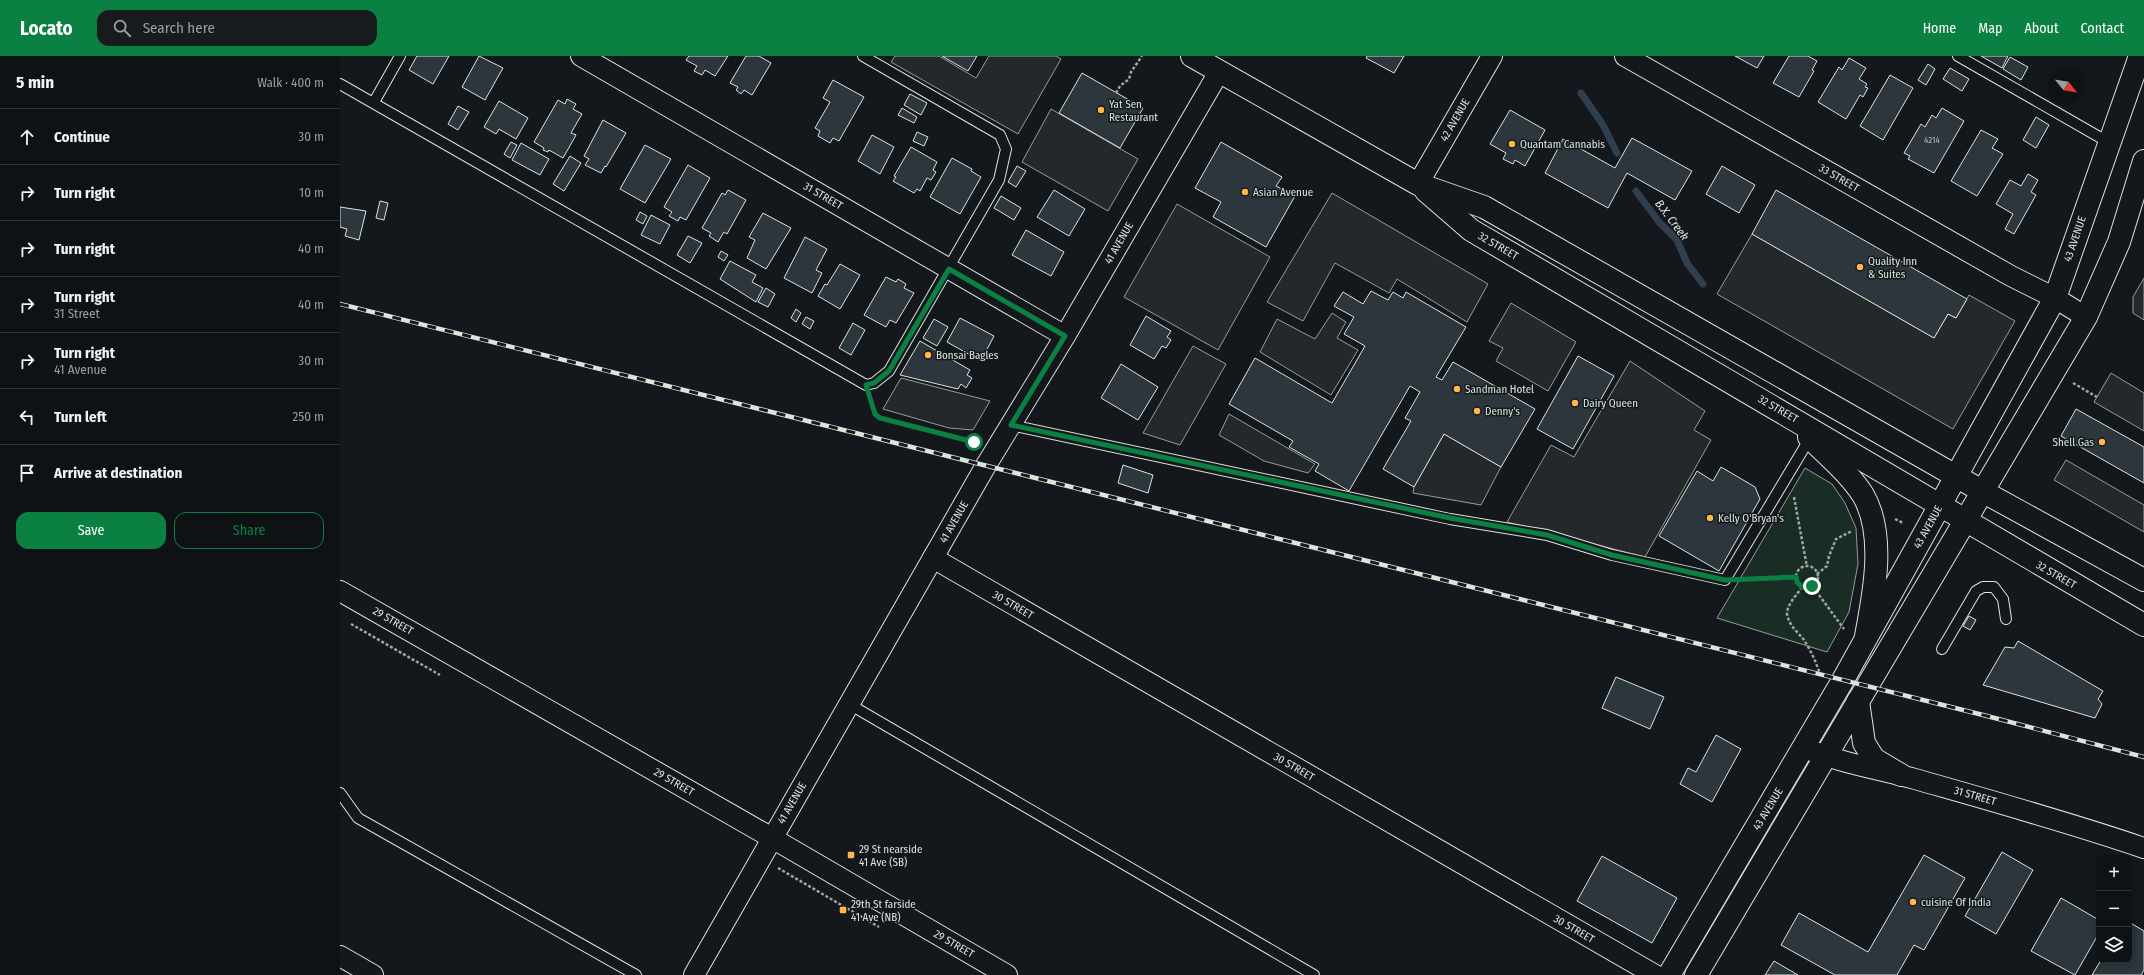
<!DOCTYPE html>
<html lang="en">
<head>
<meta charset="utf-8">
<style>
	body { margin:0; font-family:"Fira Sans Condensed",sans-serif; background:#181b1e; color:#f1f3f6 }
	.controls { position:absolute; right:12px; bottom:12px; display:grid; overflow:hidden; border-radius:8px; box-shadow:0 2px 10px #0003 }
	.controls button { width:36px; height:36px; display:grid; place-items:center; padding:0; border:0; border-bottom:1px solid #2f3234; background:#0f1215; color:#f1f3f6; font:20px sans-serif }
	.compass { position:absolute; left:1708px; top:12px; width:36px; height:36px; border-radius:50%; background:#0f1215; box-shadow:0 2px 10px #0003; rotate:120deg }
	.stop { position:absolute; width:12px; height:12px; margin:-9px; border:3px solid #0b8043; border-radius:50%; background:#fff }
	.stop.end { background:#0b8043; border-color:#fff; box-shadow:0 1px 4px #0008 }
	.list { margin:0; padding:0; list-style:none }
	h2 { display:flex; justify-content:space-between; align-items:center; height:52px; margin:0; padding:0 16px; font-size:17px }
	h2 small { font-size:13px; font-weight:400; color:#9b9ea0 }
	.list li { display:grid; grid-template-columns:26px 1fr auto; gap:12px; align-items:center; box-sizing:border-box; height:56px; padding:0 16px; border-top:1px solid #2f3234 }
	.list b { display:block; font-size:15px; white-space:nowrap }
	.list p { margin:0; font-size:13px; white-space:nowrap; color:#9b9ea0 }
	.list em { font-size:13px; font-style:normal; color:#9b9ea0 }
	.actions { display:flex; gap:8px; padding:12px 16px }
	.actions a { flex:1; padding:9px 0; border:1px solid #0b8043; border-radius:12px; text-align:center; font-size:14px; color:#0b8043 }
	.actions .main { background:#0b8043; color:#fff }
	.icon { flex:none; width:22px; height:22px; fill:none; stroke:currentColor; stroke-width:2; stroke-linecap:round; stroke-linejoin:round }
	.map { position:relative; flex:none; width:1804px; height:919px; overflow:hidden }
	header { display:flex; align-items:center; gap:24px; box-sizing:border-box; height:56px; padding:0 20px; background:#0b8043; color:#fff }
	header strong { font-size:19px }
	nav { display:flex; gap:22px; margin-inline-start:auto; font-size:14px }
	.search { width:280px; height:36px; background:#181b1e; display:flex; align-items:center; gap:10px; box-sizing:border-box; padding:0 14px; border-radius:12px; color:#9b9ea0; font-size:15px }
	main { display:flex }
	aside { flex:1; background:#0f1215 }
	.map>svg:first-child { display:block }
	.green { fill:#1a2d24; stroke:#939e99 }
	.parking { fill:#24282b; stroke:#939e99 }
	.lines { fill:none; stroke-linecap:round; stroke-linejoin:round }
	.stream { stroke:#2f3f4d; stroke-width:7 }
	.building { fill:#2c363c; stroke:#d8e6dc }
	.service-casing { stroke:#d8e6dc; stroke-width:12 }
	.minor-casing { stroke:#d8e6dc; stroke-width:22 }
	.tertiary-casing { stroke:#d8e6dc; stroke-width:24 }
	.trunk-casing { stroke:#d8e6dc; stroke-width:24 }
	.path { stroke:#9da8a2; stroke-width:2.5; stroke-dasharray:3 2; stroke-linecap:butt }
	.service { stroke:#14181c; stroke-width:10 }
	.minor { stroke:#14181c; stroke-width:20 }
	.tertiary { stroke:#14181c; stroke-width:22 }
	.trunk { stroke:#14181c; stroke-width:22 }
	.rail-casing { stroke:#d8e6dc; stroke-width:4.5 }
	.rail { stroke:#14181c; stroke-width:3; stroke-dasharray:9; stroke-linecap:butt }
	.route { stroke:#0b8043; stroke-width:5 }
	.poi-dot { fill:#ffb74d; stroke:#14181c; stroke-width:1.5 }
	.labels { text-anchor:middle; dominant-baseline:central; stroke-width:3; stroke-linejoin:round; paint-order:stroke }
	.number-label { font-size:9px; fill:#adbab4 }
	.poi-label { font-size:11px; fill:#d8e6dc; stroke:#14181c; text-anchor:start }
	.street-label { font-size:11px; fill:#d8e6dc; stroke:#14181c }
	.water-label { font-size:12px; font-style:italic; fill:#d8e6dc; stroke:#14181c }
</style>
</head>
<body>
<header>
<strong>Locato</strong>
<div class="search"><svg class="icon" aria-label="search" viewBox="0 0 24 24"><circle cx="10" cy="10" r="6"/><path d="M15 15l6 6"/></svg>Search here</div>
<nav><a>Home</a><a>Map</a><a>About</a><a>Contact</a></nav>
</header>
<main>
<aside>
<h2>5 min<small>Walk · 400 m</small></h2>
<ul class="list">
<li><svg class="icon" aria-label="ahead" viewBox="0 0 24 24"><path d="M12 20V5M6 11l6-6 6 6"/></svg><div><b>Continue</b></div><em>30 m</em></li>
<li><svg class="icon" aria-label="right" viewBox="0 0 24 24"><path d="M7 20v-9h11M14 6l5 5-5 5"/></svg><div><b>Turn right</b></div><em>10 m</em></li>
<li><svg class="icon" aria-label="right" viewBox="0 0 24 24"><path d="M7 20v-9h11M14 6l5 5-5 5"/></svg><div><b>Turn right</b></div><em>40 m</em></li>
<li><svg class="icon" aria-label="right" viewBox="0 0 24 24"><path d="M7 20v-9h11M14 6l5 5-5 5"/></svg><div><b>Turn right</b><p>31 Street</p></div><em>40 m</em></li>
<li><svg class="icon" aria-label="right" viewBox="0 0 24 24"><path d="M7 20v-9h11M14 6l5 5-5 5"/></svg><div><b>Turn right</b><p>41 Avenue</p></div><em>30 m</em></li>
<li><svg class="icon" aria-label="left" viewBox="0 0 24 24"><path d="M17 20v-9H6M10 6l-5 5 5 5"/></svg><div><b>Turn left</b></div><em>250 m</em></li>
<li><svg class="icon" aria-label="arrive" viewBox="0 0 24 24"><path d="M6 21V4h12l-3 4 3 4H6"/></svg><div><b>Arrive at destination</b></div></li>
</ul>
<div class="actions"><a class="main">Save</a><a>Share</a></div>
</aside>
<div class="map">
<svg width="1804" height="919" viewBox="0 0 1804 919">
	<rect width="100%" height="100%" fill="#14181c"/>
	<path class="green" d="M 1465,412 L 1492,428 L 1505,447 L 1516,472 L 1518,508 L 1509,556 L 1487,596 L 1377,562 Z"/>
	<g class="parking">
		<path d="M 555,0 L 599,0 L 636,22 L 649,0 L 716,0 L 721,3 L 678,78 L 551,6 Z"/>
		<path d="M 711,53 L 798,103 L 768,155 L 682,106 Z"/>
		<path d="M 992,137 L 1148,228 L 1127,266 L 1057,223 L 1049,237 L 995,207 L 963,265 L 927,246 Z"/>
		<path d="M 837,148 L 930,201 L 878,294 L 784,241 Z"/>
		<path d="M 1412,178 L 1594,282 L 1608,258 L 1616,262 L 1629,239 L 1675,265 L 1613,373 L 1377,238 Z"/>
		<path d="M 1804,222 L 1804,264 L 1793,257 L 1793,241 Z"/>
		<path d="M 1171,247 L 1236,286 L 1208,335 L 1156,305 L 1163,292 L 1149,285 Z"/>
		<path d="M 992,257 L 1006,266 L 997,282 L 1018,294 L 991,339 L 920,296 L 937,263 L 975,283 Z"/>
		<path d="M 853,290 L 886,308 L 840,389 L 803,377 Z"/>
		<path d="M 1290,305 L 1365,355 L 1354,374 L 1371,384 L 1305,501 L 1167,466 L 1211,389 L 1234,401 Z"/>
		<path d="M 1771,317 L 1804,337 L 1804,375 L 1754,346 Z"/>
		<path d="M 561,322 L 650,345 L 633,374 L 609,372 L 543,353 Z"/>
		<path d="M 889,358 L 975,408 L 968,417 L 924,405 L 879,379 Z"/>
		<path d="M 1104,378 L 1161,411 L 1141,449 L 1073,437 L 1074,431 Z"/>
		<path d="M 1726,404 L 1804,449 L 1804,476 L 1714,424 Z"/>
	</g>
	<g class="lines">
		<g class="stream">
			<path d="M 1241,37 L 1263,69 L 1277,97"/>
			<path d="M 1296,135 L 1319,166 L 1337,184 L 1347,207 L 1363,228"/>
		</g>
	</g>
	<g class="building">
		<path d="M 77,0 L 109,0 L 93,28 L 69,14 Z"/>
		<path d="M 139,0 L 163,12 L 145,44 L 122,31 Z"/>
		<path d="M 349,0 L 388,0 L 375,20 L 365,14 L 362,19 L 354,15 L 357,10 L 346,4 Z"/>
		<path d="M 406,0 L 419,0 L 431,7 L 412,39 L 404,34 L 401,38 L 396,34 L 398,31 L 390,27 Z"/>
		<path d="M 602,0 L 637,0 L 628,15 Z"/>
		<path d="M 1027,0 L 1064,0 L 1054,17 L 1026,2 Z"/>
		<path d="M 1395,0 L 1424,0 L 1417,12 Z"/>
		<path d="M 1449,0 L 1468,0 L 1477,5 L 1472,14 L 1474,15 L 1459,41 L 1433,27 Z"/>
		<path d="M 1641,0 L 1668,0 L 1662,12 Z"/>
		<path d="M 1670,1 L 1688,11 L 1681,24 L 1663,13 Z"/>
		<path d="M 1509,2 L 1526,12 L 1519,23 L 1527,28 L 1525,31 L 1528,32 L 1523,41 L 1520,39 L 1506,63 L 1478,46 L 1499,11 L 1502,14 Z"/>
		<path d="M 1588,8 L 1595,13 L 1586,29 L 1578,24 Z"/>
		<path d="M 1610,12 L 1629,23 L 1622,35 L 1603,23 Z"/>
		<path d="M 742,17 L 803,52 L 780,92 L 719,57 Z"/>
		<path d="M 1550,19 L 1573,32 L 1543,84 L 1520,70 Z"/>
		<path d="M 493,24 L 524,41 L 499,85 L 493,82 L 490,87 L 478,80 L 480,75 L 475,72 L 490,46 L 483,42 Z"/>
		<path d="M 570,38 L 587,47 L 581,59 L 564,49 Z"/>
		<path d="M 227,43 L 236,48 L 233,53 L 242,58 L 231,77 L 236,79 L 223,102 L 209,94 L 208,96 L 203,94 L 204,92 L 194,86 L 218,44 L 225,48 Z"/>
		<path d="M 159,45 L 188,62 L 176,83 L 159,73 L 156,78 L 144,71 Z"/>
		<path d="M 118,50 L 129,56 L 118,74 L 108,68 Z"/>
		<path d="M 562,52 L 577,61 L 574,67 L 558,59 Z"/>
		<path d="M 1602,52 L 1624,65 L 1594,117 L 1568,103 L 1570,100 L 1564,97 L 1581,68 L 1585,71 L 1592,59 L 1596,62 Z"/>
		<path d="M 1170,54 L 1205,74 L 1185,110 L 1175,104 L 1173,108 L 1163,103 L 1166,97 L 1150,88 Z"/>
		<path d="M 1696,61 L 1709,69 L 1696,92 L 1683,84 Z"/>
		<path d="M 263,64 L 286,77 L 266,111 L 265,110 L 261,117 L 245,109 L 249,103 L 244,100 Z"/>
		<path d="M 1641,74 L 1658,83 L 1652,92 L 1663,98 L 1637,140 L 1611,125 Z"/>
		<path d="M 577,76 L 588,81 L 584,90 L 573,85 Z"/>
		<path d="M 532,79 L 554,91 L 540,118 L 518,105 Z"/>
		<path d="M 1292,82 L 1352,115 L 1335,144 L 1287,117 L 1268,152 L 1205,117 L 1223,83 L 1275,112 Z"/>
		<path d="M 171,86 L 177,89 L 170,102 L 164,98 Z"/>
		<path d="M 881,86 L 942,121 L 936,130 L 955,140 L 926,191 L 873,161 L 881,146 L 855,132 Z"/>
		<path d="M 181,87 L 209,103 L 200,119 L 172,104 Z"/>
		<path d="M 305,89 L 331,103 L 305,147 L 280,133 Z"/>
		<path d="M 571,91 L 597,106 L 593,114 L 596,116 L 591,124 L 587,122 L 580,135 L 577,133 L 574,137 L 553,125 L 556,121 L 554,120 Z"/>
		<path d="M 230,100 L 241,107 L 224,135 L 213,128 Z"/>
		<path d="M 612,102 L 632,113 L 631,115 L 641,121 L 620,158 L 590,141 Z"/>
		<path d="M 348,109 L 370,122 L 346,164 L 340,161 L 338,165 L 329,160 L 332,156 L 324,151 Z"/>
		<path d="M 677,110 L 686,115 L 676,131 L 668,126 Z"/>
		<path d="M 1382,110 L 1415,129 L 1399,157 L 1366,138 Z"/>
		<path d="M 1688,118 L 1698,124 L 1691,136 L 1696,139 L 1674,178 L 1665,173 L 1673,158 L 1656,148 L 1670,124 L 1681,130 Z"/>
		<path d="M 388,134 L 406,144 L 387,178 L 384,176 L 378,186 L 369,180 L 371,177 L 362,172 L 382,137 L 385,139 Z"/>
		<path d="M 714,134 L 745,153 L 729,180 L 697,161 Z"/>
		<path d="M 1436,134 L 1627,243 L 1616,262 L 1608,258 L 1594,282 L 1412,178 Z"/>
		<path d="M 661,140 L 681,152 L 674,164 L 654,152 Z"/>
		<path d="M 40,145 L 48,147 L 44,164 L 36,162 Z"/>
		<path d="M 0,151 L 26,155 L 19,184 L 5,180 L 7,173 L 0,171 Z"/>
		<path d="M 300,156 L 307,160 L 303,168 L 296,164 Z"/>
		<path d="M 423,157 L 451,172 L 426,213 L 407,202 L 415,184 L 409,181 Z"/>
		<path d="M 311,159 L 330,169 L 320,188 L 301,179 Z"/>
		<path d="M 686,174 L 724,196 L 711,220 L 672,199 Z"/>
		<path d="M 348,180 L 362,187 L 350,207 L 337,199 Z"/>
		<path d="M 465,181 L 487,193 L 476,214 L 482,217 L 472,237 L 444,222 Z"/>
		<path d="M 381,195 L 388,199 L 384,205 L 378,201 Z"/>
		<path d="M 390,205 L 416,219 L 412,226 L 423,232 L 416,246 L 380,223 Z"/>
		<path d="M 500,208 L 520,219 L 500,253 L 478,240 L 485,228 L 487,229 Z"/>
		<path d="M 546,221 L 556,226 L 558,223 L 566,228 L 564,232 L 574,237 L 556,267 L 550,264 L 546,271 L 524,259 Z"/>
		<path d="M 426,232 L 435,238 L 428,251 L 418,246 Z"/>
		<path d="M 1031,235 L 1048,244 L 1053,236 L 1063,242 L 1066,236 L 1126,271 L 1096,321 L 1102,324 L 1113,306 L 1195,353 L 1161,411 L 1104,378 L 1074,431 L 1043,413 L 1071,365 L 1065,362 L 1080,336 L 1070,330 L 1009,435 L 975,415 L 979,408 L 949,391 L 953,385 L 889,348 L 915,302 L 992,347 L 1025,290 L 1004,278 L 1014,261 L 994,250 L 1003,236 L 1023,248 Z"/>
		<path d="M 456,253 L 461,257 L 456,266 L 451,262 Z"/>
		<path d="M 806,260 L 831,275 L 827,281 L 831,284 L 826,292 L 822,290 L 814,303 L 790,289 Z"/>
		<path d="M 466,261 L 474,265 L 470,273 L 462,268 Z"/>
		<path d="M 620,262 L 654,280 L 641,305 L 607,286 Z"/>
		<path d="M 594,263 L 608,271 L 597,290 L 583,282 Z"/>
		<path d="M 513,267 L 525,274 L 511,299 L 499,292 Z"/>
		<path d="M 580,285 L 630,314 L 627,319 L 632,322 L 626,332 L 621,328 L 618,333 L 560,319 Z"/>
		<path d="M 1238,300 L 1274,320 L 1233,393 L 1197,373 Z"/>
		<path d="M 781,308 L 818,331 L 798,364 L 761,342 Z"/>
		<path d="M 1736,353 L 1804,391 L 1804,427 L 1721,380 Z"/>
		<path d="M 783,409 L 813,419 L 808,437 L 778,427 Z"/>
		<path d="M 1381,411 L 1415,431 L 1420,443 L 1379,515 L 1319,480 L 1357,415 L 1373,425 Z"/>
		<path d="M 1629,560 L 1636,564 L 1630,574 L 1623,570 Z"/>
		<path d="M 1678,585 L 1763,635 L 1758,643 L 1762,648 L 1755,662 L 1643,629 L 1665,591 L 1674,592 Z"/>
		<path d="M 1276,621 L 1324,641 L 1310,673 L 1262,652 Z"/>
		<path d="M 1376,679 L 1401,693 L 1372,746 L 1340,728 L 1348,712 L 1356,716 Z"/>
		<path d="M 1662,796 L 1693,814 L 1656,878 L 1625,860 Z"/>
		<path d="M 1584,799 L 1625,822 L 1584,894 L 1574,889 L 1557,919 L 1495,919 L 1441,889 L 1459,857 L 1528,896 Z"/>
		<path d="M 1262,800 L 1337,842 L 1312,887 L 1237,845 Z"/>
		<path d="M 1721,842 L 1759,864 L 1759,877 L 1735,919 L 1691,895 Z"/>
		<path d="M 1789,866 L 1804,875 L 1804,914 L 1801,919 L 1752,919 L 1761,904 L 1789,904 Z"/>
		<path d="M 1434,905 L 1458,919 L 1425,919 Z"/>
	</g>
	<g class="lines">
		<g class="service-casing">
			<g id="service">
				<path d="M 1618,0 L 1768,86"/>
				<path d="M 0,28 L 526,329 L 534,327 L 549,315 L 659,124 L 666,93 L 660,79 L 523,0"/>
				<path d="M 34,46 L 60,0"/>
				<path d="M 671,369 L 1110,463 L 1207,479 L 1272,499 L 1385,524 L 1470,382"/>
				<path d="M 1602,593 L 1636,535 L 1643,531 L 1654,531 L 1663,543 L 1666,563"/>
				<path d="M 509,648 L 974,919"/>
				<path d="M 0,737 L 18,762 L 296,919"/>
			</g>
		</g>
		<g class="minor-casing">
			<g id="minor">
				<path d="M 241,0 L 725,280"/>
				<path d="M 1285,0 L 1671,220 L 1715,242 L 1746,261"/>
				<path d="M 1078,128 L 1152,0"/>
				<path d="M 593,502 L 1315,919"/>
				<path d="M 0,535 L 432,782 L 667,919"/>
				<path d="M 1465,692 C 1500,707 1538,713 1575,723 C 1652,745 1728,766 1804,792"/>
				<path d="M 0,900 L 33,919"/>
				<path d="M 354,919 L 645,411 L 725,280 L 879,16"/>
			</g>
		</g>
		<g class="tertiary-casing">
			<g id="tertiary">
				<path d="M 1518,645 L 1524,687 L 1534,703 L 1561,719"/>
				<path d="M 1329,919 L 1503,624 L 1715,242 L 1800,0"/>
				<path d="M 1356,919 L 1746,261 L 1779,186 L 1804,105"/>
			</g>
		</g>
		<g class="trunk-casing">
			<g id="trunk">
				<path d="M 852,0 L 1078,128 L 1144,151 L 1642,435 L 1804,524"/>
				<path d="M 1086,135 L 1131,174 L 1804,569"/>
				<path d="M 1469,381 C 1488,400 1509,417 1523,439 C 1546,478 1534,538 1526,580"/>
			</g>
		</g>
		<g class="path">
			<path d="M 776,37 L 780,30 L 789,23 L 791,16 L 802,0"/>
			<path d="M 1733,327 L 1757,341"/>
			<path d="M 530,345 L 535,358 L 540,362 L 634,386"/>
			<path d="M 1454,441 L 1467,511"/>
			<path d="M 1555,463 L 1563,467"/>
			<circle cx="1467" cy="521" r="11"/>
			<path d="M 1477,518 L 1487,510 L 1489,500 L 1496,483 L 1512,475"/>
			<path d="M 1405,523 L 1456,521"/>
			<path d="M 1462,531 C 1457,539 1447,548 1447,558 C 1449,570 1458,576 1464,584 C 1471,595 1476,606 1480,618"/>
			<path d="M 1473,531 L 1504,573"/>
			<path d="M 11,568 L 100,619"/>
			<path d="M 438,812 L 539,871"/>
		</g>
		<use href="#service" class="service"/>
		<use href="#minor" class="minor"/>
		<use href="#tertiary" class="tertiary"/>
		<use href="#trunk" class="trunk"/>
		<g class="rail-casing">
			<path id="rail" d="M 0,248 L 1647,660 L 1804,701"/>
		</g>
		<use href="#rail" class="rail"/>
	</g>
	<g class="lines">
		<path class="route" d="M 634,386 L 540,362 L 535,358 L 526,329 L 534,327 L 549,315 L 609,213 L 725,280 L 671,369 L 1110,462 L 1207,479 L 1272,499 L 1385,524 L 1456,521 L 1457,526 L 1462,531 L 1472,530"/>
	</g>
	<g class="poi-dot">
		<circle cx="761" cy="54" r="4"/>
		<circle cx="1172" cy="88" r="4"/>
		<circle cx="905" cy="136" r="4"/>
		<circle cx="1520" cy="211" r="4"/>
		<circle cx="588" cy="299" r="4"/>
		<circle cx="1117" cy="333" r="4"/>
		<circle cx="1235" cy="347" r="4"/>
		<circle cx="1137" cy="355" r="4"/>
		<circle cx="1762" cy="386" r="4"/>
		<circle cx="1370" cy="462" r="4"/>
		<rect x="507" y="795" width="8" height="8" rx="2"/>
		<circle cx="1573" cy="846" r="4"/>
		<rect x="499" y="850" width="8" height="8" rx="2"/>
	</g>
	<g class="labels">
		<g class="number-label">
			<text x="1592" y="84">4214</text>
		</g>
		<g class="poi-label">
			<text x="769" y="48">Yat Sen<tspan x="769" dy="13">Restaurant</tspan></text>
			<text x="1180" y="88">Quantam Cannabis</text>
			<text x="913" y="136">Asian Avenue</text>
			<text x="1528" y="205">Quality Inn<tspan x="1528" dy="13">&amp; Suites</tspan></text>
			<text x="596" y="299">Bonsai Bagles</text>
			<text x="1125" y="333">Sandman Hotel</text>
			<text x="1243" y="347">Dairy Queen</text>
			<text x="1145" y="355">Denny's</text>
			<text x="1754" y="386" text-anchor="end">Shell Gas</text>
			<text x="1378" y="462">Kelly O'Bryan's</text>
			<text x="519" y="793">29 St nearside<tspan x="519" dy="13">41 Ave (SB)</tspan></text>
			<text x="1581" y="846">cuisine Of India</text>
			<text x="511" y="848">29th St farside<tspan x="511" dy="13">41 Ave (NB)</tspan></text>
		</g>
		<g class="street-label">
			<text transform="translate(1115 64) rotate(-60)">42 AVENUE</text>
			<text transform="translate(1499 122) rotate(30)">33 STREET</text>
			<text transform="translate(483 140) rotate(30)">31 STREET</text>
			<text transform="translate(1735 183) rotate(-71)">43 AVENUE</text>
			<text transform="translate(779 187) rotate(-60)">41 AVENUE</text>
			<text transform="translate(1158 190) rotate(30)">32 STREET</text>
			<text transform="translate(1438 353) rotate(30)">32 STREET</text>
			<text transform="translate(614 466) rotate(-60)">41 AVENUE</text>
			<text transform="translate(1588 471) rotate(-61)">43 AVENUE</text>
			<text transform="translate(1716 519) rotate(30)">32 STREET</text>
			<text transform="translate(673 549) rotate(30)">30 STREET</text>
			<text transform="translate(53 565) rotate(30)">29 STREET</text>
			<text transform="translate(954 711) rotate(30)">30 STREET</text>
			<text transform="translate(334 726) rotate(30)">29 STREET</text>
			<text transform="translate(1635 740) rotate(16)">31 STREET</text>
			<text transform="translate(452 747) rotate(-60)">41 AVENUE</text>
			<text transform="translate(1428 753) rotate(-59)">43 AVENUE</text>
			<text transform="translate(1234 873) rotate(30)">30 STREET</text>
			<text transform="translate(614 888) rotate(30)">29 STREET</text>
		</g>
		<g class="water-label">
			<text transform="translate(1332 164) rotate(53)">B.X. Creek</text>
		</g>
	</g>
</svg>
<div class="controls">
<button>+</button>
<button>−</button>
<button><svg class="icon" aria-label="layers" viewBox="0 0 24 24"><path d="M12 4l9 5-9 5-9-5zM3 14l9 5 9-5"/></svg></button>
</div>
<svg class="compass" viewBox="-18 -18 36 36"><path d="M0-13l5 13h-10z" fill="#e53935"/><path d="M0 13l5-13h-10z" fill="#9b9ea0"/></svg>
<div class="stop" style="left:634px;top:386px"></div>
<div class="stop end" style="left:1472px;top:530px"></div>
</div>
</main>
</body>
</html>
